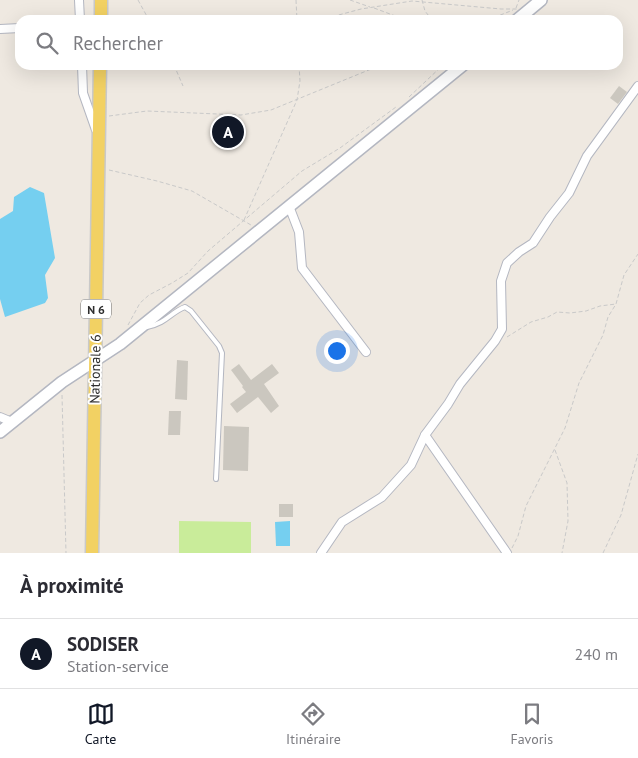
<!DOCTYPE html>
<html lang="fr">
<head>
<meta charset="utf-8">
<style>
	body { margin:0; font-family:"PT Sans",sans-serif; background:#f7f7f7; color:#2b2b33 }
	.you { position:absolute; left:336px; top:350px; width:18px; height:18px; margin:-12px; border:4px solid #fff; border-radius:50%; background:#1a73e8; box-shadow:0 0 0 8px #1a73e833 }
	.badge { display:grid; place-items:center; width:32px; height:32px; border-radius:50%; background:#111827; color:#fff; font-size:16px; font-weight:700 }
	.pin { position:absolute; translate:-50% -50%; border:2px solid #fff; box-shadow:0 1px 5px #0006 }
	.list { margin:0; padding:0; list-style:none }
	h2 { display:flex; justify-content:space-between; align-items:center; height:65px; margin:0; padding:0 20px; font-size:21px }
	h2 small { font-size:16px; font-weight:400; color:#7c7c81 }
	.list li { display:grid; grid-template-columns:32px 1fr auto; gap:15px; align-items:center; box-sizing:border-box; height:70px; padding:0 20px; border-top:1px solid #e1e1e2 }
	.list b { display:block; font-size:19px; white-space:nowrap }
	.list p { margin:0; font-size:16px; white-space:nowrap; color:#7c7c81 }
	.list em { font-size:16px; font-style:normal; color:#7c7c81 }
	.icon { flex:none; width:28px; height:28px; fill:none; stroke:currentColor; stroke-width:2; stroke-linecap:round; stroke-linejoin:round }
	.map { position:relative; flex:none; width:638px; height:553px; overflow:hidden }
	.search { position:absolute; background:#fff; box-shadow:0 5px 20px #0002; left:15px; right:15px; top:15px; height:55px; display:flex; align-items:center; gap:12px; box-sizing:border-box; padding:0 18px; border-radius:15px; color:#7c7c81; font-size:19px }
	.sheet { height:135px; background:#fff }
	nav { display:flex; justify-content:space-around; align-items:center; box-sizing:border-box; height:70px; border-top:1px solid #e1e1e2; background:#fff; font-size:14px; color:#7c7c81 }
	nav a { display:grid; justify-items:center; gap:2px }
	nav .on { color:#111827 }
	.map>svg:first-child { display:block }
	.pitch { fill:#c9ec9a }
	.water { fill:#75cff0 }
	.building { fill:#cbc7bf }
	.lines { fill:none; stroke-linecap:round; stroke-linejoin:round }
	.service-casing { stroke:#b4b7c1; stroke-width:6 }
	.minor-casing { stroke:#b4b7c1; stroke-width:10 }
	.secondary-casing { stroke:#b4b7c1; stroke-width:14 }
	.primary-casing { stroke:#c9c9c9; stroke-width:15 }
	.path { stroke:#c9c9c9; stroke-width:1; stroke-dasharray:4 2.5; stroke-linecap:butt }
	.service { stroke:#fff; stroke-width:4 }
	.minor { stroke:#fff; stroke-width:8 }
	.secondary { stroke:#fff; stroke-width:11 }
	.primary { stroke:#f2d163; stroke-width:12 }
	.labels { text-anchor:middle; dominant-baseline:central; stroke-width:4; stroke-linejoin:round; paint-order:stroke }
	.shield { fill:#fff; stroke:#6d6d6d; stroke-width:1 }
	.shield-label { font-size:12px; font-weight:bold; fill:#2e2e2e }
	.street-label { font-size:14px; fill:#2e2e2e; stroke:#fff }
</style>
</head>
<body>
<div class="map">
<svg width="638" height="553" viewBox="0 0 638 553">
	<rect width="100%" height="100%" fill="#efe9e1"/>
	<path class="pitch" d="M 179,521 L 251,522 L 251,553 L 179,553 Z"/>
	<g class="water">
		<path d="M 30,187 L 44,193 L 55,258 L 45,275 L 48,298 L 45,303 L 5,317 L 0,299 L 0,219 L 13,211 L 14,197 Z"/>
		<path d="M 290,521 L 290,546 L 276,546 L 275,522 Z"/>
	</g>
	<g class="building">
		<path d="M 619,86 L 627,92 L 618,104 L 610,98 Z"/>
		<path d="M 177,360 L 188,361 L 187,400 L 175,399 Z"/>
		<path d="M 239,364 L 251,380 L 272,364 L 279,373 L 264,384 L 279,406 L 271,413 L 258,397 L 237,413 L 230,404 L 246,392 L 242,387 L 243,386 L 231,370 Z"/>
		<path d="M 169,411 L 181,411 L 180,435 L 168,435 Z"/>
		<path d="M 224,426 L 249,427 L 248,471 L 223,470 Z"/>
		<rect x="279" y="504" width="14" height="13"/>
	</g>
	<g class="lines">
		<g class="service-casing">
			<path id="service" d="M 147,327 C 167,323 171,312 185,307 L 191,311 L 219,346 L 222,353 L 216,479"/>
		</g>
		<g class="minor-casing">
			<g id="minor">
				<path d="M 79,0 L 80,20"/>
				<path d="M 0,29 L 20,28"/>
				<path d="M 82,65 L 83,93 L 96,130"/>
				<path d="M 289,206 L 299,232 L 302,268 L 366,352"/>
				<path d="M 0,417 L 12,422"/>
				<path d="M 425,435 L 507,553"/>
				<path d="M 321,553 L 342,522 L 382,497 L 411,465 L 425,435 L 448,404 L 460,384 L 495,341 L 502,329 L 501,281 L 507,263 L 519,252 L 533,243 L 550,217 L 569,193 L 587,156 L 638,86"/>
			</g>
		</g>
		<g class="secondary-casing">
			<g id="secondary">
				<path d="M 517,20 L 541,0"/>
				<path d="M 0,432 L 62,382 L 120,344 L 463,65"/>
			</g>
		</g>
		<g class="primary-casing">
			<g id="primary">
				<path d="M 101,20 L 101,0"/>
				<path d="M 92,553 L 100,65"/>
			</g>
		</g>
		<g class="path">
			<path d="M 138,0 L 149,20"/>
			<path d="M 296,0 L 297,20"/>
			<path d="M 350,0 L 370,7"/>
			<path d="M 422,0 L 425,11 L 432,20"/>
			<path d="M 374,8 L 406,20"/>
			<path d="M 516,8 L 519,0"/>
			<path d="M 320,20 L 361,9 L 412,1 L 501,9 L 517,9"/>
			<path d="M 488,20 L 513,10"/>
			<path d="M 495,20 L 498,17"/>
			<path d="M 174,65 L 183,86"/>
			<path d="M 409,97 L 443,65"/>
			<path d="M 109,116 L 147,111 L 241,115 L 271,110 L 381,65"/>
			<path d="M 109,170 L 157,181 L 192,191 L 251,225"/>
			<path d="M 244,220 L 297,100 L 300,81 L 299,65"/>
			<path d="M 128,325 L 140,303 L 149,295 L 172,283 L 188,273 L 208,251 L 302,171 L 340,148 L 396,107"/>
			<path d="M 507,337 L 531,322 L 548,317 L 557,312 L 570,313 L 586,311 L 600,306 L 616,304"/>
			<path d="M 62,395 L 66,553"/>
			<path d="M 555,450 L 567,483 L 568,521 L 562,553"/>
			<path d="M 512,548 L 518,536 L 526,506 L 565,428 L 579,383 L 603,335 L 608,317 L 616,304 L 624,275 L 638,254"/>
			<path d="M 603,553 L 621,515 L 638,454"/>
		</g>
		<use href="#service" class="service"/>
		<use href="#minor" class="minor"/>
		<use href="#secondary" class="secondary"/>
		<use href="#primary" class="primary"/>
	</g>
	<g class="labels">
		<rect class="shield" x="81" y="299.5" width="30" height="19" rx="4"/>
		<g class="shield-label">
			<text x="96" y="309">N 6</text>
		</g>
		<g class="street-label">
			<text transform="translate(95 369) rotate(-89)">Nationale 6</text>
		</g>
	</g>
</svg>
<div class="you"></div>
<div class="pin badge" style="left:228px;top:132px">A</div>
<div class="search"><svg class="icon" aria-label="search" viewBox="0 0 24 24"><circle cx="10" cy="10" r="6"/><path d="M15 15l6 6"/></svg>Rechercher</div>
</div>
<section class="sheet">
<h2>À proximité<small></small></h2>
<ul class="list">
<li><span class="badge">A</span><div><b>SODISER</b><p>Station-service</p></div><em>240 m</em></li>
</ul>
</section>
<nav>
<a class="on"><svg class="icon" aria-label="map" viewBox="0 0 24 24"><path d="M3 6l6-2 6 2 6-2v14l-6 2-6-2-6 2zM9 4v14M15 6v14"/></svg>Carte</a>
<a><svg class="icon" aria-label="directions" viewBox="0 0 24 24"><path d="M12 3l9 9-9 9-9-9zM9 14v-3h6M13 9l2 2-2 2"/></svg>Itinéraire</a>
<a><svg class="icon" aria-label="saved" viewBox="0 0 24 24"><path d="M7 4h10v16l-5-4-5 4z"/></svg>Favoris</a>
</nav>
</body>
</html>
